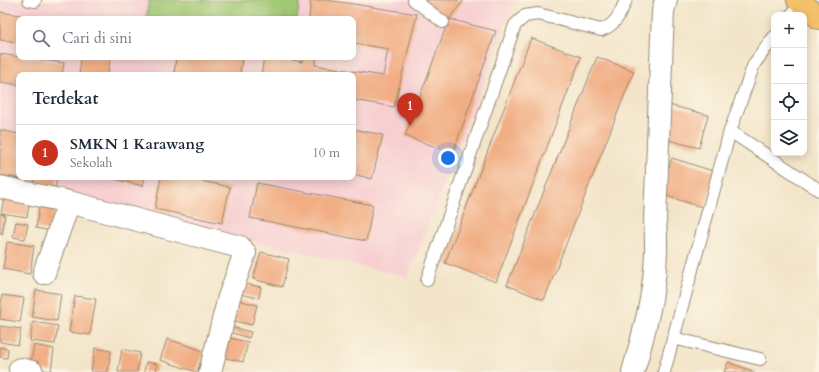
<!DOCTYPE html>
<html lang="id">
<head>
<meta charset="utf-8">
<style>
	body { margin:0; font-family:Cardo,serif; background:#f6f6f7; color:#1f2937 }
	.controls { position:absolute; right:12px; top:12px; display:grid; overflow:hidden; border-radius:8px; box-shadow:0 2px 10px #0003 }
	.controls button { width:36px; height:36px; display:grid; place-items:center; padding:0; border:0; border-bottom:1px solid #e0e1e3; background:#fff; color:#1f2937; font:20px sans-serif }
	.you { position:absolute; left:448px; top:158px; width:14px; height:14px; margin:-10px; border:3px solid #fff; border-radius:50%; background:#1a73e8; box-shadow:0 0 0 6px #1a73e833 }
	.badge { display:grid; place-items:center; width:26px; height:26px; border-radius:50%; background:#c8321e; color:#fff; font-size:13px; font-weight:700 }
	.pin { position:absolute; translate:-50% -33px; filter:drop-shadow(0 1px 2px #0008) }
	.pin::after { content:''; position:absolute; top:21px; width:14px; height:12px; background:inherit; clip-path:polygon(0 0,100% 0,50% 100%) }
	.list { margin:0; padding:0; list-style:none }
	h2 { display:flex; justify-content:space-between; align-items:center; height:52px; margin:0; padding:0 16px; font-size:17px }
	h2 small { font-size:13px; font-weight:400; color:#747a83 }
	.list li { display:grid; grid-template-columns:26px 1fr auto; gap:12px; align-items:center; box-sizing:border-box; height:56px; padding:0 16px; border-top:1px solid #e0e1e3 }
	.list b { display:block; font-size:15px; white-space:nowrap }
	.list p { margin:0; font-size:13px; white-space:nowrap; color:#747a83 }
	.list em { font-size:13px; font-style:normal; color:#747a83 }
	.icon { flex:none; width:22px; height:22px; fill:none; stroke:currentColor; stroke-width:2; stroke-linecap:round; stroke-linejoin:round }
	.map { position:relative; flex:none; width:819px; height:372px; overflow:hidden }
	.search { position:absolute; background:#fff; box-shadow:0 2px 10px #0003; left:16px; top:16px; width:340px; height:44px; display:flex; align-items:center; gap:10px; box-sizing:border-box; padding:0 14px; border-radius:8px; color:#747a83; font-size:15px }
	.panel { position:absolute; background:#fff; box-shadow:0 2px 10px #0003; left:16px; top:72px; width:340px; height:108px; border-radius:8px }
	.map>svg:first-child { display:block }
	.built { fill:#f7cfd1; fill-rule:evenodd }
	.green { fill:#a1c873; stroke:#6e7948 }
	.building { fill:#f1ad83 }
	.lines { fill:none; stroke-linecap:round; stroke-linejoin:round }
	.service-casing { stroke:#978874; stroke-width:14 }
	.minor-casing { stroke:#978874; stroke-width:24 }
	.primary-casing { stroke:#978874; stroke-width:24 }
	.service { stroke:#fff; stroke-width:12 }
	.minor { stroke:#fff; stroke-width:22 }
	.primary { stroke:#f4c16a; stroke-width:22 }
</style>
</head>
<body>
<div class="map">
<svg width="819" height="372" viewBox="0 0 819 372">
	<rect width="100%" height="100%" fill="#fcf5e5"/>
	<filter id="ink" filterUnits="userSpaceOnUse"><feTurbulence type="fractalNoise" baseFrequency=".025" numOctaves="2"/><feDisplacementMap in="SourceGraphic" scale="8" xChannelSelector="R" yChannelSelector="G"/><feConvolveMatrix kernelMatrix="1 2 1 2 8 2 1 2 1" color-interpolation-filters="sRGB"/></filter>
	<filter id="wash" filterUnits="userSpaceOnUse"><feTurbulence type="fractalNoise" baseFrequency=".012" numOctaves="4" result="noise"/><feDisplacementMap in="SourceGraphic" scale="16" xChannelSelector="R" yChannelSelector="G"/><feGaussianBlur stdDeviation="0.9" result="paint"/><feColorMatrix in="noise" values="0 0 0 0 0 0 0 0 0 0 0 0 0 0 0 0 0 1.4 0 .05"/><feComposite in="paint" operator="in"/></filter>
	<g filter="url(#wash)">
		<rect width="100%" height="100%" fill="#f3e5c9"/>
		<path class="built" d="M 0,0 L 515,0 L 408,277 L 0,182 ZM 19,19 L 353,19 L 353,57 L 19,57 ZM 19,75 L 353,75 L 353,177 L 19,177 Z"/>
		<path class="green" d="M 149,0 L 300,0 L 297,19 L 146,19 Z"/>
		<g id="blocks">
			<g class="building">
				<path d="M 311,0 L 327,0 L 417,14 L 394,107 L 353,100 L 353,75 L 261,75 L 264,57 L 280,57 L 302,62 L 303,57 L 317,57 L 315,65 L 383,76 L 388,49 L 353,43 L 353,19 L 309,19 Z"/>
				<path d="M 423,0 L 464,0 L 449,19 L 496,31 L 453,153 L 405,136 L 449,19 Z"/>
				<path d="M 0,12 L 41,18 L 41,19 L 19,19 L 19,42 L 0,40 Z"/>
				<path d="M 531,38 L 581,57 L 496,282 L 445,263 Z"/>
				<path d="M 0,54 L 64,63 L 62,75 L 19,75 L 19,85 L 0,82 Z"/>
				<path d="M 81,57 L 110,59 L 108,75 L 79,75 Z"/>
				<path d="M 176,57 L 242,57 L 240,75 L 174,75 Z"/>
				<path d="M 597,57 L 634,71 L 544,300 L 507,285 Z"/>
				<path d="M 669,105 L 708,115 L 699,148 L 661,138 Z"/>
				<path d="M 353,129 L 383,135 L 372,179 L 353,174 Z"/>
				<path d="M 0,130 L 19,134 L 19,177 L 22,177 L 22,179 L 0,175 Z"/>
				<path d="M 672,158 L 716,172 L 705,208 L 660,194 Z"/>
				<path d="M 34,177 L 57,177 L 55,189 L 33,185 Z"/>
				<path d="M 106,177 L 145,177 L 143,186 Z"/>
				<path d="M 161,177 L 182,177 L 230,187 L 222,223 L 155,209 Z"/>
				<path d="M 257,183 L 373,205 L 366,241 L 250,218 Z"/>
				<path d="M 5,191 L 31,195 L 27,217 L 1,213 Z"/>
				<path d="M 40,201 L 56,203 L 51,231 L 36,228 Z"/>
				<path d="M 0,214 L 5,215 L 2,234 L 0,233 Z"/>
				<path d="M 16,222 L 28,224 L 25,239 L 13,237 Z"/>
				<path d="M 7,242 L 34,246 L 30,274 L 3,269 Z"/>
				<path d="M 261,252 L 289,259 L 282,287 L 253,279 Z"/>
				<path d="M 241,283 L 261,287 L 259,298 L 239,294 Z"/>
				<path d="M 36,290 L 61,294 L 57,321 L 32,317 Z"/>
				<path d="M 2,295 L 24,298 L 20,322 L 0,319 Z"/>
				<path d="M 75,296 L 96,299 L 90,335 L 69,332 Z"/>
				<path d="M 230,298 L 257,305 L 252,325 L 225,319 Z"/>
				<path d="M 33,322 L 58,326 L 55,344 L 30,341 Z"/>
				<path d="M 223,325 L 251,332 L 249,338 L 222,330 Z"/>
				<path d="M 0,326 L 21,329 L 18,345 L 0,342 Z"/>
				<path d="M 221,336 L 248,342 L 243,362 L 217,356 Z"/>
				<path d="M 167,339 L 204,351 L 197,372 L 160,360 Z"/>
				<path d="M 34,345 L 54,349 L 51,371 L 30,368 Z"/>
				<path d="M 0,347 L 8,349 L 7,358 L 0,357 Z"/>
				<path d="M 95,348 L 111,351 L 108,372 L 91,372 Z"/>
				<path d="M 122,349 L 140,353 L 137,372 L 118,372 Z"/>
				<path d="M 146,362 L 157,364 L 156,372 L 144,372 Z"/>
				<path d="M 728,362 L 755,372 L 724,372 Z"/>
			</g>
		</g>
	</g>
	<g filter="url(#ink)">
		<use href="#blocks" fill-opacity="0" stroke="#978874" stroke-width="1"/>
		<g class="lines">
			<g class="service-casing">
				<g id="service">
					<path d="M 29,0 L 35,1"/>
					<path d="M 414,0 L 443,22"/>
					<path d="M 791,15 L 805,1"/>
					<path d="M 730,131 L 819,190"/>
					<path d="M 427,280 L 515,25 L 525,16 L 538,14 L 601,30 C 616,25 620,14 626,0"/>
					<path d="M 673,338 L 760,359"/>
					<path d="M 664,372 L 730,131 L 754,64 L 774,37"/>
				</g>
			</g>
			<g class="minor-casing">
				<g id="minor">
					<path d="M 0,187 L 69,202 L 240,247 L 245,253 L 229,297 L 210,372"/>
					<path d="M 44,273 L 69,202"/>
					<path d="M 20,369 L 32,372"/>
					<path d="M 633,372 C 647,323 660,274 655,222 L 663,11 L 666,0"/>
				</g>
			</g>
			<g class="primary-casing">
				<path id="primary" d="M 798,0 L 819,18"/>
			</g>
			<use href="#service" class="service"/>
			<use href="#minor" class="minor"/>
			<use href="#primary" class="primary"/>
		</g>
	</g>
</svg>
<div class="controls">
<button>+</button>
<button>−</button>
<button><svg class="icon" aria-label="locate" viewBox="0 0 24 24"><circle cx="12" cy="12" r="6"/><path d="M12 2v4M12 18v4M2 12h4M18 12h4"/></svg></button>
<button><svg class="icon" aria-label="layers" viewBox="0 0 24 24"><path d="M12 4l9 5-9 5-9-5zM3 14l9 5 9-5"/></svg></button>
</div>
<div class="you"></div>
<div class="pin badge" style="left:410px;top:126px">1</div>
<div class="search"><svg class="icon" aria-label="search" viewBox="0 0 24 24"><circle cx="10" cy="10" r="6"/><path d="M15 15l6 6"/></svg>Cari di sini</div>
<section class="panel">
<h2>Terdekat<small></small></h2>
<ul class="list">
<li><span class="badge">1</span><div><b>SMKN 1 Karawang</b><p>Sekolah</p></div><em>10 m</em></li>
</ul>
</section>
</div>
</body>
</html>
